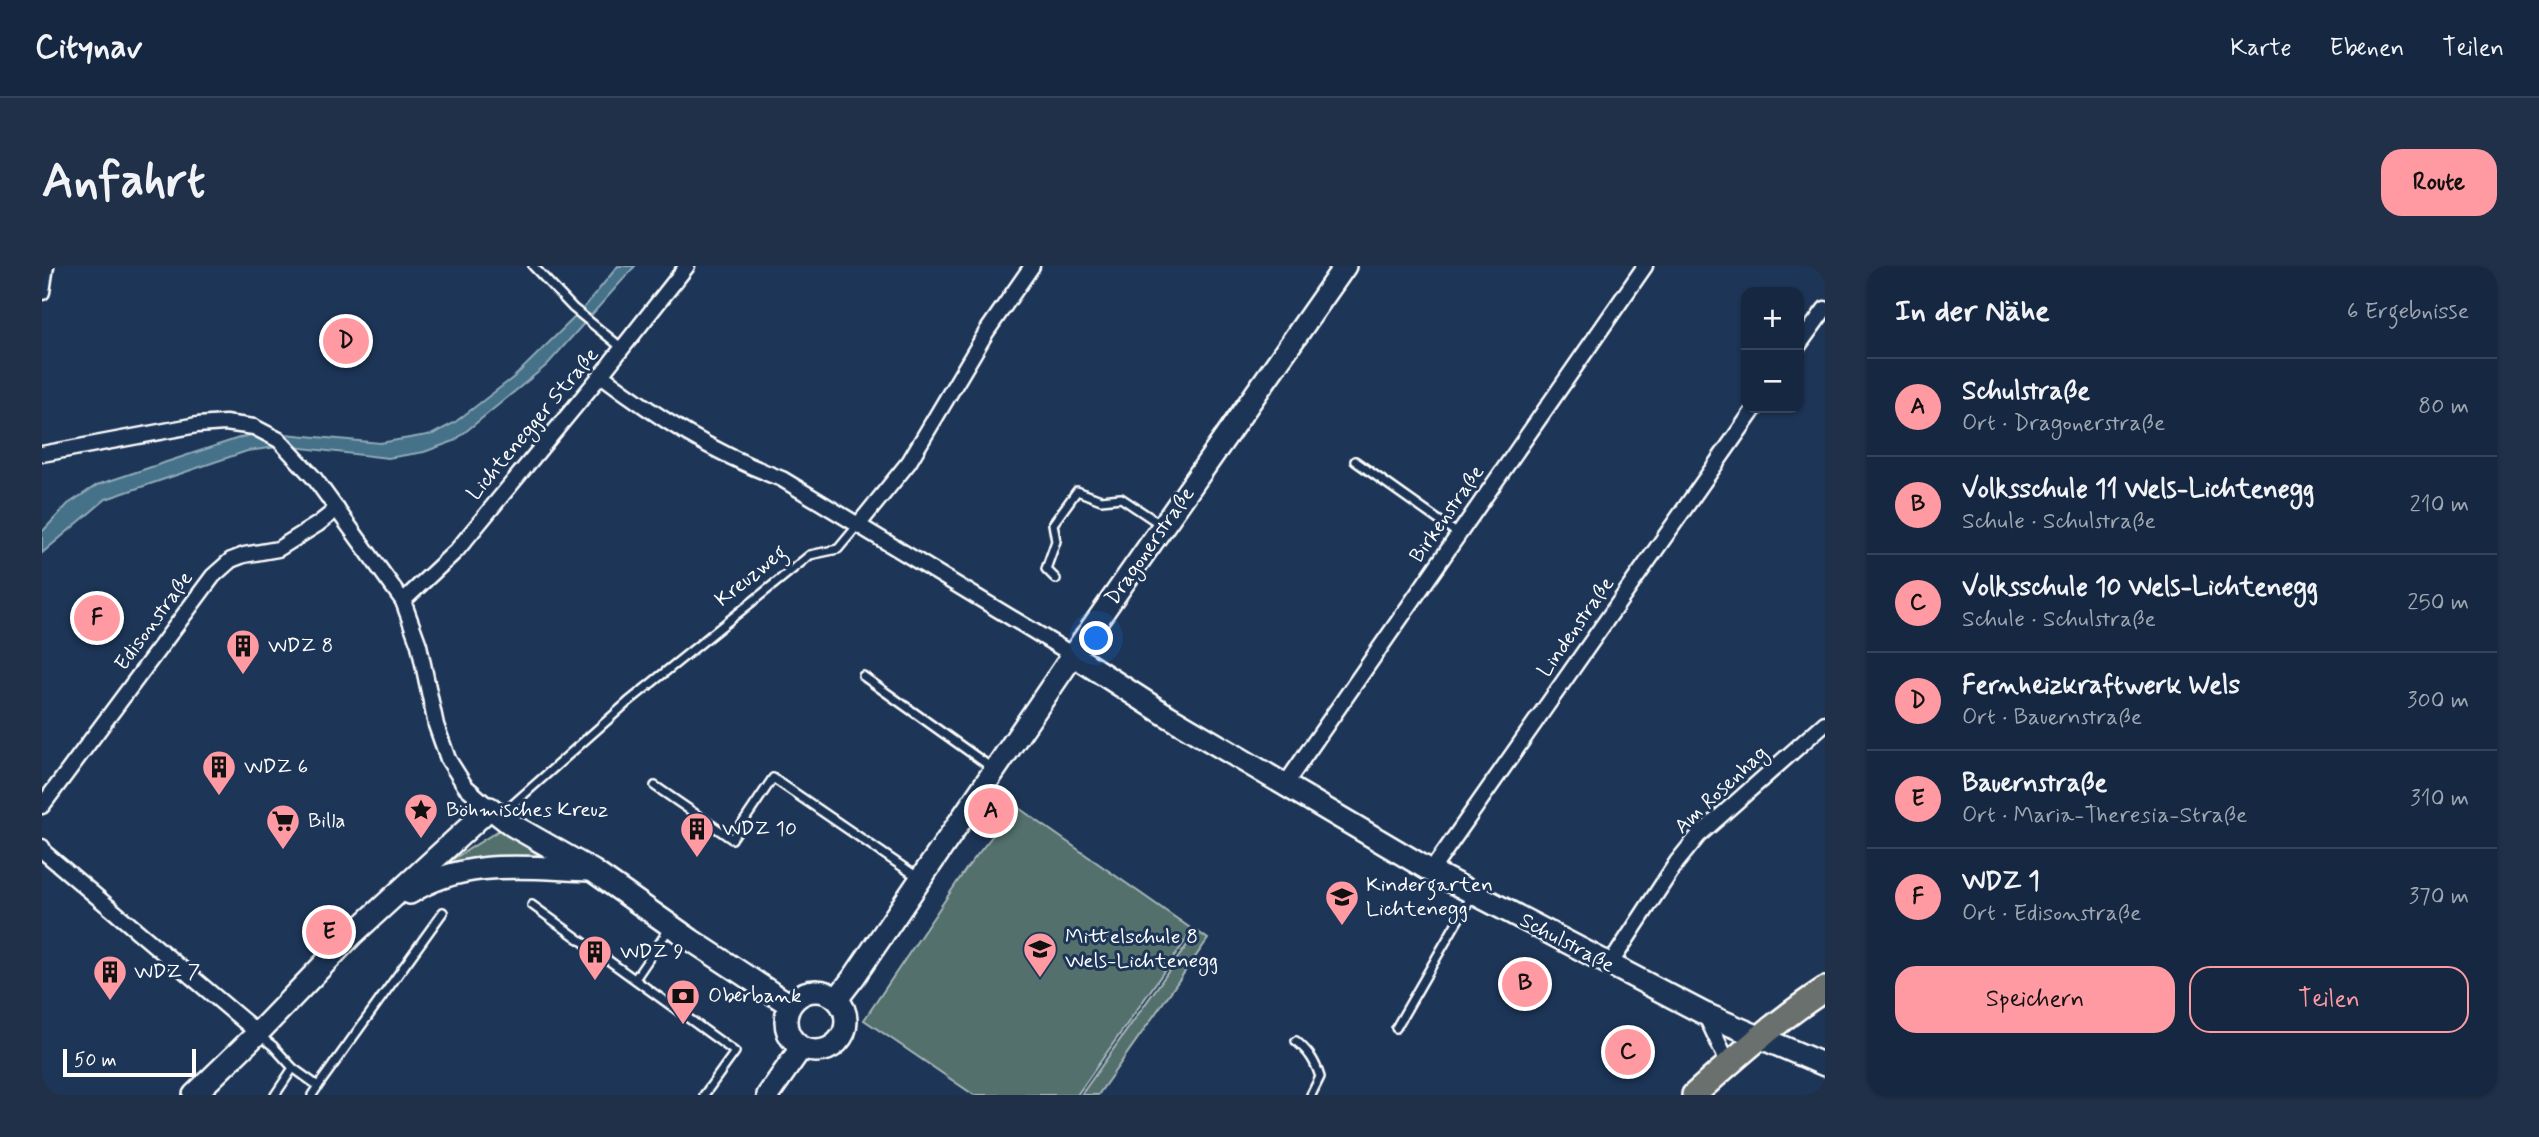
<!DOCTYPE html>
<html lang="de">
<head>
<meta charset="utf-8">
<style>
	body { margin:0; font-family:Mynerve,sans-serif; background:#1f3048; color:#f1f3f6 }
	.controls { position:absolute; right:21px; top:21px; display:grid; overflow:hidden; border-radius:14px; box-shadow:0 2px 5px #0004 }
	.controls button { width:63px; height:63px; display:grid; place-items:center; padding:0; border:0; border-bottom:2px solid #35445a; background:#162841; color:#f1f3f6; font:35px sans-serif }
	.scale { position:absolute; left:21px; bottom:18px; width:133px; box-sizing:border-box; padding-left:7px; border:4px solid #fff; border-top:0; font-size:19px; line-height:24px; white-space:nowrap; color:#fff; -webkit-text-stroke:5px #1d3557; paint-order:stroke }
	.you { position:absolute; left:1055px; top:373px; width:24px; height:24px; margin:-18px; border:5px solid #fff; border-radius:50%; background:#1a73e8; box-shadow:0 0 0 10px #1a73e833 }
	.badge { display:grid; place-items:center; width:46px; height:46px; border-radius:50%; background:#ff9aa2; color:#111; font-size:23px; font-weight:700 }
	.pin { position:absolute; translate:-50% -50%; border:4px solid #fff; box-shadow:0 2px 7px #0006 }
	.list { margin:0; padding:0; list-style:none }
	h2 { display:flex; justify-content:space-between; align-items:center; height:91px; margin:0; padding:0 28px; font-size:30px }
	h2 small { font-size:23px; font-weight:400; color:#9ea6b1 }
	.list li { display:grid; grid-template-columns:46px 1fr auto; gap:21px; align-items:center; box-sizing:border-box; height:98px; padding:0 28px; border-top:2px solid #35445a }
	.list b { display:block; font-size:26px; white-space:nowrap }
	.list p { margin:0; font-size:23px; white-space:nowrap; color:#9ea6b1 }
	.list em { font-size:23px; font-style:normal; color:#9ea6b1 }
	.actions { display:flex; gap:14px; padding:21px 28px }
	.actions a { flex:1; padding:16px 0; border:2px solid #ff9aa2; border-radius:21px; text-align:center; font-size:24px; color:#ff9aa2 }
	.actions .main { background:#ff9aa2; color:#111 }
	.map { position:relative; flex:none; width:1783px; height:829px; overflow:hidden; border-radius:21px }
	header { display:flex; align-items:center; gap:42px; box-sizing:border-box; height:98px; padding:0 35px; background:#162841; border-bottom:2px solid #35445a }
	header strong { font-size:33px }
	nav { display:flex; gap:38px; margin-inline-start:auto; font-size:24px }
	.intro { display:flex; align-items:center; justify-content:space-between; box-sizing:border-box; height:168px; padding:0 42px }
	h1 { margin:0; font-size:49px }
	.button { padding:18px 32px; border-radius:21px; background:#ff9aa2; color:#111; font-size:24px; font-weight:700 }
	main { display:flex; gap:42px; padding:0 42px }
	aside { flex:1; background:#162841; border-radius:21px; box-shadow:0 2px 5px #0004 }
	.map>svg:first-child { display:block }
	.green { fill:#526f6d; stroke:#a8b7b6; stroke-width:2 }
	.water { fill:#457189; stroke:#8faab8; stroke-width:2 }
	.lines { fill:none; stroke-linecap:round; stroke-linejoin:round }
	.lane-casing { stroke:#fff; stroke-width:12 }
	.street-casing { stroke:#fff; stroke-width:19 }
	.secondary-casing { stroke:#fff; stroke-width:26 }
	.primary-casing { stroke:#fff; stroke-width:28 }
	.lane { stroke:#1d3557; stroke-width:7 }
	.street { stroke:#1d3557; stroke-width:14 }
	.secondary { stroke:#1d3557; stroke-width:21 }
	.primary { stroke:#6b706d; stroke-width:23 }
	.labels { text-anchor:middle; dominant-baseline:central; stroke-width:6; stroke-linejoin:round; paint-order:stroke }
	.street-label { font-size:21px; fill:#fff; stroke:#1d3557 }
	.poi-label { font-size:21px; fill:#fff; stroke:#1d3557; text-anchor:start }
</style>
</head>
<body>
<header>
<strong>Citynav</strong>
<nav><a>Karte</a><a>Ebenen</a><a>Teilen</a></nav>
</header>
<div class="intro"><h1>Anfahrt</h1><a class="button">Route</a></div>
<main>
<div class="map">
<svg width="1783" height="829" viewBox="0 0 1783 829">
	<rect width="100%" height="100%" fill="#1d3557"/>
	<filter id="ink" filterUnits="userSpaceOnUse"><feTurbulence type="fractalNoise" baseFrequency=".0143" numOctaves="2"/><feDisplacementMap in="SourceGraphic" scale="14" xChannelSelector="R" yChannelSelector="G"/><feConvolveMatrix kernelMatrix="1 2 1 2 8 2 1 2 1" color-interpolation-filters="sRGB"/></filter>
	<g filter="url(#ink)">
		<g class="green">
			<path d="M 974,540 L 1151,664 L 1035,829 L 932,829 L 822,754 L 924,603 Z"/>
			<path d="M 459,563 L 498,590 L 495,594 C 462,591 440,592 408,601 L 405,597 Z"/>
			<path d="M 1155,665 L 1166,673 L 1056,829 L 1039,829 Z"/>
		</g>
		<path class="water" d="M 576,0 L 593,0 L 505,99 L 412,175 L 382,186 L 346,192 L 243,180 L 205,185 L 64,233 L 0,287 L 0,266 L 26,238 L 55,219 L 200,171 L 222,166 L 338,177 L 391,168 L 412,157 L 472,111 L 540,44 Z"/>
		<g class="lines">
			<g class="lane-casing">
				<g id="lane">
					<path d="M 491,0 L 531,42 L 580,82"/>
					<path d="M 1313,195 L 1416,268"/>
					<path d="M 1014,313 L 1004,303 L 1014,275 L 1011,258 L 1035,225 L 1059,234 L 1079,232 L 1118,258"/>
					<path d="M 821,410 L 950,502"/>
					<path d="M 613,520 L 690,573 L 731,512 L 877,612"/>
					<path d="M 461,547 L 586,436 L 731,319 L 768,289 L 796,283 L 816,259"/>
					<path d="M 490,639 L 693,786 L 662,829"/>
					<path d="M 593,713 L 627,663"/>
					<path d="M 1354,762 L 1431,628"/>
					<path d="M 217,769 L 231,780 L 251,802 L 233,829"/>
					<path d="M 1254,775 C 1267,786 1273,795 1278,811 L 1269,829"/>
					<path d="M 251,802 L 276,820 L 270,829"/>
					<path d="M 276,820 L 401,646"/>
				</g>
			</g>
			<g class="street-casing">
				<g id="street">
					<path d="M 0,26 L 4,0"/>
					<path d="M 1757,79 L 1783,43"/>
					<path d="M 559,109 C 617,153 672,187 740,213 L 1031,389"/>
					<path d="M 0,188 L 155,159 L 183,157 L 212,161 L 237,174 L 273,213 L 361,335 L 377,379 L 394,459 L 406,493 L 423,520 L 448,542"/>
					<path d="M 816,259 L 867,196 L 945,65 L 990,0"/>
					<path d="M 361,335 L 415,284 L 559,109 L 645,0"/>
					<path d="M 1242,520 L 1603,0"/>
					<path d="M 0,540 L 171,310 L 189,294 L 202,289 L 236,283 L 276,258 L 295,243"/>
					<path d="M 0,581 L 3,587 L 216,767"/>
					<path d="M 1389,605 L 1713,142"/>
					<path d="M 1567,700 L 1635,596 L 1656,570 L 1783,457"/>
					<path d="M 1663,748 L 1687,799"/>
				</g>
			</g>
			<g class="secondary-casing">
				<g id="secondary">
					<path d="M 1031,389 L 1121,447 L 1389,605 L 1663,748 L 1783,799"/>
					<path d="M 368,627 C 421,592 487,602 547,604"/>
					<circle cx="774" cy="755" r="30"/>
					<path d="M 795,733 L 812,711 L 1031,389 L 1303,0"/>
					<path d="M 152,829 L 216,767 L 310,669 L 448,542 L 470,559 L 551,605 L 649,674 L 748,739"/>
					<path d="M 726,829 L 759,782"/>
				</g>
			</g>
			<g class="primary-casing">
				<path id="primary" d="M 1652,829 C 1694,791 1736,754 1783,723"/>
			</g>
			<use href="#lane" class="lane"/>
			<use href="#street" class="street"/>
			<use href="#secondary" class="secondary"/>
			<use href="#primary" class="primary"/>
		</g>
	</g>
	<defs>
		<g id="building-pin" transform="scale(1.75)"><path d="M0 17L-7.5 6A9.5 9.5 0 1 1 7.5 6Z" fill="#ff9aa2" stroke="#1d3557"/><path d="M-4-6H4V6H1V3H-1V6H-4ZM-2.5-4.3h1.7v1.8h-1.7ZM.8-4.3h1.7v1.8H.8ZM-2.5-1h1.7V.8h-1.7ZM.8-1h1.7V.8H.8Z" fill="#111"/></g>
		<g id="sight-pin" transform="scale(1.75)"><path d="M0 17L-7.5 6A9.5 9.5 0 1 1 7.5 6Z" fill="#ff9aa2" stroke="#1d3557"/><path d="M0-6L1.8-2.2L6-1.7L2.9 1.2L3.7 5.4L0 3.3L-3.7 5.4L-2.9 1.2L-6-1.7L-1.8-2.2Z" fill="#111"/></g>
		<g id="supermarket-pin" transform="scale(1.75)"><path d="M0 17L-7.5 6A9.5 9.5 0 1 1 7.5 6Z" fill="#ff9aa2" stroke="#1d3557"/><path d="M-6-5.5h2.5l.6 2H6L4.5 2H-2.5L-4.4-4H-6ZM-1.5 3.2a1.3 1.3 0 1 0 .1 0ZM3 3.2a1.3 1.3 0 1 0 .1 0Z" fill="#111"/></g>
		<g id="school-pin" transform="scale(1.75)"><path d="M0 17L-7.5 6A9.5 9.5 0 1 1 7.5 6Z" fill="#ff9aa2" stroke="#1d3557"/><path d="M0-5L7-2L0 1L-7-2ZM-4 1L0 2.5L4 1V4Q0 6-4 4Z" fill="#111"/></g>
		<g id="bank-pin" transform="scale(1.75)"><path d="M0 17L-7.5 6A9.5 9.5 0 1 1 7.5 6Z" fill="#ff9aa2" stroke="#1d3557"/><path d="M-6-4H6V4H-6ZM0-2.3a2.3 2.3 0 1 0 0 4.6a2.3 2.3 0 1 0 0-4.6Z" fill="#111"/></g>
	</defs>
	<g fill-rule="evenodd">
		<use href="#building-pin" x="201" y="380"/>
		<use href="#building-pin" x="177" y="501"/>
		<use href="#sight-pin" x="379" y="544"/>
		<use href="#supermarket-pin" x="241" y="555"/>
		<use href="#building-pin" x="655" y="563"/>
		<use href="#school-pin" x="1300" y="631"/>
		<use href="#school-pin" x="998" y="683"/>
		<use href="#building-pin" x="553" y="686"/>
		<use href="#building-pin" x="68" y="706"/>
		<use href="#bank-pin" x="641" y="730"/>
	</g>
	<g class="labels">
		<g class="street-label">
			<text transform="translate(491 158) rotate(-50)">Lichtenegger Straße</text>
			<text transform="translate(1405 248) rotate(-55)">Birkenstraße</text>
			<text transform="translate(1108 280) rotate(-55)">Dragonerstraße</text>
			<text transform="translate(709 310) rotate(-39)">Kreuzweg</text>
			<text transform="translate(112 355) rotate(-54)">Edisonstraße</text>
			<text transform="translate(1534 361) rotate(-55)">Lindenstraße</text>
			<text transform="translate(1679 524) rotate(-43)">Am Rosenhag</text>
			<text transform="translate(1525 677) rotate(28)">Schulstraße</text>
		</g>
		<g class="poi-label">
			<text x="226" y="380">WDZ 8</text>
			<text x="202" y="501">WDZ 6</text>
			<text x="404" y="544">Böhmisches Kreuz</text>
			<text x="266" y="555">Billa</text>
			<text x="680" y="563">WDZ 10</text>
			<text x="1324" y="619">Kindergarten<tspan x="1324" dy="24">Lichtenegg</tspan></text>
			<text x="1023" y="671">Mittelschule 8<tspan x="1023" dy="24">Wels-Lichtenegg</tspan></text>
			<text x="578" y="686">WDZ 9</text>
			<text x="92" y="706">WDZ 7</text>
			<text x="666" y="730">Oberbank</text>
		</g>
	</g>
</svg>
<div class="controls">
<button>+</button>
<button>−</button>
</div>
<div class="scale">50 m</div>
<div class="you"></div>
<div class="pin badge" style="left:949px;top:545px">A</div>
<div class="pin badge" style="left:1483px;top:718px">B</div>
<div class="pin badge" style="left:1586px;top:786px">C</div>
<div class="pin badge" style="left:304px;top:75px">D</div>
<div class="pin badge" style="left:287px;top:666px">E</div>
<div class="pin badge" style="left:55px;top:352px">F</div>
</div>
<aside>
<h2>In der Nähe<small>6 Ergebnisse</small></h2>
<ul class="list">
<li><span class="badge">A</span><div><b>Schulstraße</b><p>Ort · Dragonerstraße</p></div><em>80 m</em></li>
<li><span class="badge">B</span><div><b>Volksschule 11 Wels-Lichtenegg</b><p>Schule · Schulstraße</p></div><em>210 m</em></li>
<li><span class="badge">C</span><div><b>Volksschule 10 Wels-Lichtenegg</b><p>Schule · Schulstraße</p></div><em>250 m</em></li>
<li><span class="badge">D</span><div><b>Fernheizkraftwerk Wels</b><p>Ort · Bauernstraße</p></div><em>300 m</em></li>
<li><span class="badge">E</span><div><b>Bauernstraße</b><p>Ort · Maria-Theresia-Straße</p></div><em>310 m</em></li>
<li><span class="badge">F</span><div><b>WDZ 1</b><p>Ort · Edisonstraße</p></div><em>370 m</em></li>
</ul>
<div class="actions"><a class="main">Speichern</a><a>Teilen</a></div>
</aside>
</main>
</body>
</html>
